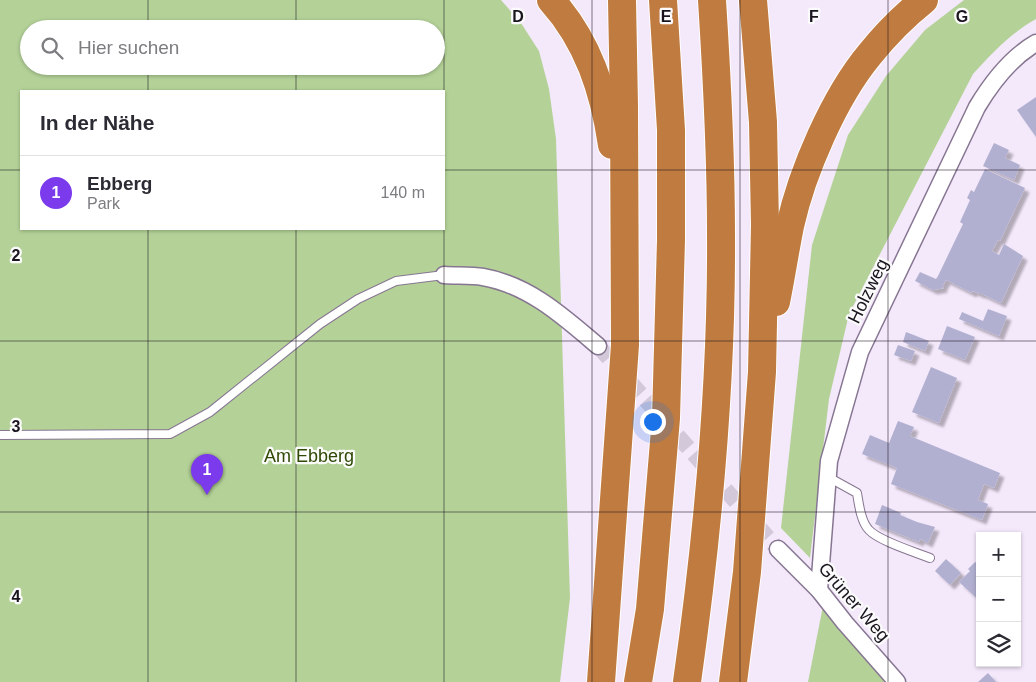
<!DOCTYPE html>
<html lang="de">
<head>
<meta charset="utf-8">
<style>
	body { margin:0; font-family:Helvetica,sans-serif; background:#f7f7f7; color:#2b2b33 }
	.controls { position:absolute; right:15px; bottom:15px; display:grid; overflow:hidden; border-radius:0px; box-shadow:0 1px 4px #0004 }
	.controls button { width:45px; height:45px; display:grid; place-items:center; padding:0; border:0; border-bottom:1px solid #e1e1e2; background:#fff; color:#2b2b33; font:25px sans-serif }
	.you { position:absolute; left:652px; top:421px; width:18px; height:18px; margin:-12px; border:4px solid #fff; border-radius:50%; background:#1a73e8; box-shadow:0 0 0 8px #1a73e833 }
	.badge { display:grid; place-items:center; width:32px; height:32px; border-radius:50%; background:#7c3aed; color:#fff; font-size:16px; font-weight:700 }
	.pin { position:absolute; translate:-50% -41px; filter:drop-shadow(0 1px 2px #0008) }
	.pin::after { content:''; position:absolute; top:26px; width:18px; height:15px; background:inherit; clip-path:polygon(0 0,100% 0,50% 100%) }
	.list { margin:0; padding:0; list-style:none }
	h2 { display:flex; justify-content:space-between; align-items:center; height:65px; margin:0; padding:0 20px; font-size:21px }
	h2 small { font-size:16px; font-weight:400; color:#7c7c81 }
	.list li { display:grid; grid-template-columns:32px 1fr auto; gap:15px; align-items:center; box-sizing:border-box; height:75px; padding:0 20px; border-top:1px solid #e1e1e2 }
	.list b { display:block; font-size:19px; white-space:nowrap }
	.list p { margin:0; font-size:16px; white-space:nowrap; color:#7c7c81 }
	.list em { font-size:16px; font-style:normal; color:#7c7c81 }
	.icon { flex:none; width:28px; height:28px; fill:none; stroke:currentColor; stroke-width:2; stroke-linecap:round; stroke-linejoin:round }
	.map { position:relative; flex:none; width:1036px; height:682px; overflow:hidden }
	.search { position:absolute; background:#fff; box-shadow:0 1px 4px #0004; left:20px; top:20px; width:425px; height:55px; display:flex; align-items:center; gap:12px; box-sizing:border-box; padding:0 18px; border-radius:28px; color:#7c7c81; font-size:19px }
	.panel { position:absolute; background:#fff; box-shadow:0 1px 4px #0004; left:20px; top:90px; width:425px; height:140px; border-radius:0px }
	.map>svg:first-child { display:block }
	.green { fill:#b4d298; fill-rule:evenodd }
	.building { fill:#b2b0d1; filter:url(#shadow) }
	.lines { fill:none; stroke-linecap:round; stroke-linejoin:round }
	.street-tunnel { stroke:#d3c8da; stroke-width:16; stroke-dasharray:16 8; stroke-linecap:butt }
	.lane-casing { stroke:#877692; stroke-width:10 }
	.street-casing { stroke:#877692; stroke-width:19 }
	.highway-casing { stroke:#fff; stroke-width:30 }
	.lane { stroke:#fff; stroke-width:8 }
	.street { stroke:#fff; stroke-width:16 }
	.highway { stroke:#c07b40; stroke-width:28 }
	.grid { fill:none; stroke:#1a141e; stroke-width:1; stroke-opacity:0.55 }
	.labels { text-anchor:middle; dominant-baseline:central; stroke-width:4.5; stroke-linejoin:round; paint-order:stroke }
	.street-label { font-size:18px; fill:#1a141e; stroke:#fbfbfb }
	.park-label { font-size:18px; fill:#2f4905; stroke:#fbfbfb }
	.grid-label { font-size:16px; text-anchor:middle; font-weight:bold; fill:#1a141e; stroke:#fbfbfb; stroke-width:4.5; stroke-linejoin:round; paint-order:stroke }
</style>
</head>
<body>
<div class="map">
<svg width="1036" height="682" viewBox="0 0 1036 682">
	<defs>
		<filter id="shadow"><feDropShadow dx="4.5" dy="4.5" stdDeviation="1" flood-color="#0004"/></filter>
	</defs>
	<rect width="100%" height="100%" fill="#f4e8fb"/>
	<g class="green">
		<path d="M 0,0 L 501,0 L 521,23 L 539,51 L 549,89 L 556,139 L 570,598 L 560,682 L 0,682 ZM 29,29 L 436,29 L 436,66 L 29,66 ZM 21,91 L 444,91 L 444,229 L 21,229 Z"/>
		<path d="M 964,0 L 1036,0 L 1036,19 C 1011,33 992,53 973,74 L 849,314 L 829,399 L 810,558 L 781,528 L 812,245 L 848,135 L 886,76 L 925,30 Z"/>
		<path d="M 823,606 L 889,682 L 808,682 Z"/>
	</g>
	<g class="building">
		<path d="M 1036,97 L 1036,137 L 1017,110 Z"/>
		<path d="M 994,143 L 1009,150 L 1005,158 L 1020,165 L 1014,180 L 983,166 Z"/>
		<path d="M 985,169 L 1025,188 L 1000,241 L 998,240 L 992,251 L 999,255 L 1004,244 L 1023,256 L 1001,303 L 982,294 L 980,294 L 973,291 L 972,293 L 946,280 L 942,287 L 944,288 L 933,290 L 915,281 L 920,272 L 936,279 L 938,276 L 963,224 L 960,222 L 970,200 L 967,198 L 971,190 L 974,192 Z"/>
		<path d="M 988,309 L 1007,316 L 999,336 L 959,319 L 962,312 L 983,321 Z"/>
		<path d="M 947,326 L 975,337 L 965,360 L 938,349 Z"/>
		<path d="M 906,332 L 929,341 L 925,351 L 903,342 Z"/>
		<path d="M 898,345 L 915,351 L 911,361 L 894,355 Z"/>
		<path d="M 931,367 L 957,378 L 939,423 L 912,412 Z"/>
		<path d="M 898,421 L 914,427 L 910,436 L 1000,473 L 994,488 L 984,484 L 978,500 L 988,504 L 982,520 L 891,484 L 897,468 L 862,454 L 870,435 L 889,443 Z"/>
		<path d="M 882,505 L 901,513 L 900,515 L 917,522 L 935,527 L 928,543 L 920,539 L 919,542 L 875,524 Z"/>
		<path d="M 946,559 L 961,573 L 950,585 L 935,571 Z"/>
		<path d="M 980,560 L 980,601 L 959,582 L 970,571 L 968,569 L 975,562 L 977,563 Z"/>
		<path d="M 988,673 L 996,682 L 978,682 Z"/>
	</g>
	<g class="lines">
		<path class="street-tunnel" d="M 598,346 L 778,549"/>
		<g class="lane-casing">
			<g id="lane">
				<path d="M 0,435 L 170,434 L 210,412 L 320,324 L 358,299 L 396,281 L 444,275"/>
				<path d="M 828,477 L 857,493 C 859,505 861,522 869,530 C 879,541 915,552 930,558"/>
			</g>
		</g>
		<g class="street-casing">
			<g id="street">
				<path d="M 444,275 C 456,276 470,275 483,277 C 529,285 564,317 598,346"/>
				<path d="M 778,549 L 819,590 L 845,623 L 897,682"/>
				<path d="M 819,590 L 829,461 L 860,352 L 977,107 C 992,82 1010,58 1036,43"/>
			</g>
		</g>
		<g class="highway-casing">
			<g id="highway">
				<path d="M 551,0 C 588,41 604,91 612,145"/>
				<path d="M 776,302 C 781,277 785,251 790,226 C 802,172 834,97 870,54 C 886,34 904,16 924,0"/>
				<path d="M 601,682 L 625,345 L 624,105 L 622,0"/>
				<path d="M 638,682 L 650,609 L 666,418 L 671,240 L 671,130 L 663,0"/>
				<path d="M 687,682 C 708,534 722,383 721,234 C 721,156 717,78 712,0"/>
				<path d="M 733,682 L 747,572 L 762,372 L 765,225 L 763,122 L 753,0"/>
			</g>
		</g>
		<use href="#lane" class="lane"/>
		<use href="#street" class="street"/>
		<use href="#highway" class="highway"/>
	</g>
	<path class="grid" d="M 148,0 L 148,29M 296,0 L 296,29M 444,0 L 444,682M 592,0 L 592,682M 740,0 L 740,682M 888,0 L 888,682M 148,66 L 148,91M 296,66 L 296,91M 0,170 L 21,170M 444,170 L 1036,170M 148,229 L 148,682M 296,229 L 296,682M 0,341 L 1036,341M 0,512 L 1036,512"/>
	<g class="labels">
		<g class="street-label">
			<text transform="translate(868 291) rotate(-64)">Holzweg</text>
			<text transform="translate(854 602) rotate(49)">Grüner Weg</text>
		</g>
		<g class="park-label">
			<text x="309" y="456">Am Ebberg</text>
		</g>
	</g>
	<g class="grid-label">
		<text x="518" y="22">D</text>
		<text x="666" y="22">E</text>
		<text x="814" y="22">F</text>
		<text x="962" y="22">G</text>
		<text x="16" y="261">2</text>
		<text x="16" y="432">3</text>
		<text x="16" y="602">4</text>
	</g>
</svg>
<div class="controls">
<button>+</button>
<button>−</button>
<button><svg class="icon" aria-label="layers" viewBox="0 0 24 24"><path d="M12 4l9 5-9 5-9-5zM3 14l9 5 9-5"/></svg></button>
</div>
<div class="you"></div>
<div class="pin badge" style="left:207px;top:495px">1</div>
<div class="search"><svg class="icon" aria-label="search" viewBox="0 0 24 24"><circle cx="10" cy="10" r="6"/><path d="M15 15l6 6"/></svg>Hier suchen</div>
<section class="panel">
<h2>In der Nähe<small></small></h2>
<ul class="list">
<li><span class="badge">1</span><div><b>Ebberg</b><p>Park</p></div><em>140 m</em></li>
</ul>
</section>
</div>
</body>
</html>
